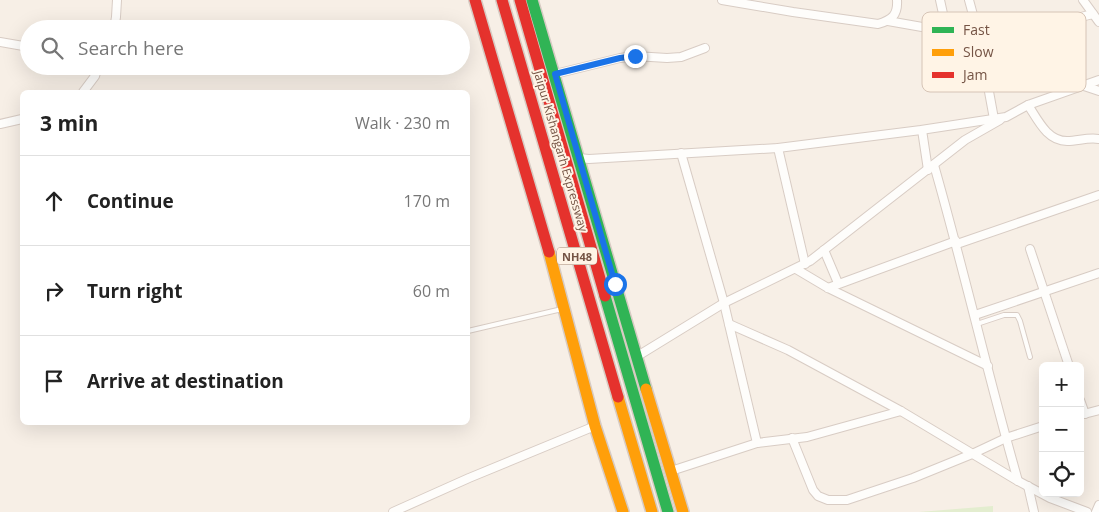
<!DOCTYPE html>
<html lang="en">
<head>
<meta charset="utf-8">
<style>
	body { margin:0; font-family:"Open Sans",sans-serif; background:#f2f2f2; color:#222 }
	.controls { position:absolute; right:15px; bottom:15px; display:grid; overflow:hidden; border-radius:8px; box-shadow:0 5px 20px #0002 }
	.controls button { width:45px; height:45px; display:grid; place-items:center; padding:0; border:0; border-bottom:1px solid #e0e0e0; background:#fff; color:#222; font:25px sans-serif }
	.stop { position:absolute; width:15px; height:15px; margin:-11px; border:4px solid #1a73e8; border-radius:50%; background:#fff }
	.stop.end { background:#1a73e8; border-color:#fff; box-shadow:0 1px 5px #0008 }
	.list { margin:0; padding:0; list-style:none }
	h2 { display:flex; justify-content:space-between; align-items:center; height:65px; margin:0; padding:0 20px; font-size:21px }
	h2 small { font-size:16px; font-weight:400; color:#767676 }
	.list li { display:grid; grid-template-columns:32px 1fr auto; gap:15px; align-items:center; box-sizing:border-box; height:90px; padding:0 20px; border-top:1px solid #e0e0e0 }
	.list b { display:block; font-size:19px; white-space:nowrap }
	.list em { font-size:16px; font-style:normal; color:#767676 }
	.icon { flex:none; width:28px; height:28px; fill:none; stroke:currentColor; stroke-width:2; stroke-linecap:round; stroke-linejoin:round }
	.map { position:relative; flex:none; width:1099px; height:512px; overflow:hidden }
	.search { position:absolute; background:#fff; box-shadow:0 5px 20px #0002; left:20px; top:20px; width:450px; height:55px; display:flex; align-items:center; gap:12px; box-sizing:border-box; padding:0 18px; border-radius:28px; color:#767676; font-size:19px }
	.panel { position:absolute; background:#fff; box-shadow:0 5px 20px #0002; left:20px; top:90px; width:450px; height:335px; border-radius:8px }
	.map>svg:first-child { display:block }
	.grass { fill:#e3edcf }
	.lines { fill:none; stroke-linecap:round; stroke-linejoin:round }
	.lane-casing { stroke:#d8ccc4; stroke-width:6 }
	.street-casing { stroke:#d8ccc4; stroke-width:10 }
	.fast-casing { stroke:#d7cbc3; stroke-width:14 }
	.slow-casing { stroke:#d7cbc3; stroke-width:14 }
	.jam-casing { stroke:#d7cbc3; stroke-width:14 }
	.lane { stroke:#fefdfb; stroke-width:4 }
	.street { stroke:#fefdfb; stroke-width:8 }
	.fast { stroke:#30b455; stroke-width:11 }
	.slow { stroke:#ff9f0a; stroke-width:11 }
	.jam { stroke:#e5322d; stroke-width:11 }
	.route { stroke:#1a73e8; stroke-width:6 }
	.labels { text-anchor:middle; dominant-baseline:central; stroke-width:4; stroke-linejoin:round; paint-order:stroke }
	.shield { fill:#fff4e6; stroke:#9e8475; stroke-width:1 }
	.shield-label { font-size:11px; font-weight:bold; fill:#755445 }
	.street-label { font-size:12px; fill:#755445; stroke:#fff4e6 }
	.key { fill:#fff4e6; stroke:#d6c4b6; stroke-width:1 }
	.key-label { font-size:14px; fill:#755445 }
</style>
</head>
<body>
<div class="map">
<svg width="1099" height="512" viewBox="0 0 1099 512">
	<rect width="100%" height="100%" fill="#f7efe6"/>
	<path class="grass" d="M 993,506 L 993,512 L 919,512 Z"/>
	<g class="lines">
		<g class="lane-casing">
			<g id="lane">
				<path d="M 977,324 L 1004,315 L 1017,315 L 1020,321 L 1030,357"/>
				<path d="M 468,331 L 562,309"/>
			</g>
		</g>
		<g class="street-casing">
			<g id="street">
				<path d="M 722,0 L 793,12 L 878,24 C 892,20 898,15 897,0"/>
				<path d="M 940,0 L 947,32"/>
				<path d="M 969,0 L 979,37 L 994,119"/>
				<path d="M 1083,0 L 1099,22"/>
				<path d="M 888,21 L 979,37 L 1036,28 L 1093,14"/>
				<path d="M 114,29 L 116,17 L 117,0"/>
				<path d="M 0,42 L 29,47"/>
				<path d="M 555,74 L 620,58 L 635,56 L 667,58 L 681,57 L 705,48"/>
				<path d="M 1084,86 L 1099,91"/>
				<path d="M 83,92 L 95,76 L 98,66"/>
				<path d="M 1028,105 C 1038,120 1047,141 1067,141 C 1078,141 1088,137 1099,139"/>
				<path d="M 0,124 L 22,119"/>
				<path d="M 922,130 L 928,170"/>
				<path d="M 778,148 L 805,264"/>
				<path d="M 681,153 L 724,303 L 757,443"/>
				<path d="M 579,158 L 589,159 L 778,148 L 921,130 L 1006,117 L 1028,105 L 1099,80"/>
				<path d="M 934,165 C 964,270 988,376 1018,481"/>
				<path d="M 957,244 L 1099,195"/>
				<path d="M 1030,249 L 1069,366"/>
				<path d="M 824,250 L 838,283"/>
				<path d="M 796,269 L 828,288 L 988,366"/>
				<path d="M 828,288 L 956,241"/>
				<path d="M 975,315 L 1099,273"/>
				<path d="M 729,324 L 788,350 L 901,411 L 1018,481 L 1050,498 L 1087,512"/>
				<path d="M 636,357 L 724,303 L 810,261 L 965,140 L 1000,120"/>
				<path d="M 1080,400 L 1085,414"/>
				<path d="M 1080,415 L 1099,410"/>
				<path d="M 792,438 L 813,490 L 818,496 L 828,500 L 847,500 L 913,478 L 972,454 L 1006,438 L 1043,426"/>
				<path d="M 671,471 L 757,443 L 807,437 L 901,411"/>
				<path d="M 1028,486 L 1034,512"/>
				<path d="M 393,512 L 469,478 L 595,426"/>
				<path d="M 1096,512 L 1099,505"/>
			</g>
		</g>
		<g class="fast-casing">
			<g id="fast">
				<path d="M 532,0 L 646,389"/>
				<path d="M 605,296 L 668,512"/>
			</g>
		</g>
		<g class="slow-casing">
			<g id="slow">
				<path d="M 549,252 L 595,426 L 623,512"/>
				<path d="M 646,389 L 683,512"/>
				<path d="M 618,397 L 652,512"/>
			</g>
		</g>
		<g class="jam-casing">
			<g id="jam">
				<path d="M 475,0 L 549,252"/>
				<path d="M 502,0 L 618,397"/>
				<path d="M 520,0 L 605,296"/>
			</g>
		</g>
		<use href="#lane" class="lane"/>
		<use href="#street" class="street"/>
		<use href="#fast" class="fast"/>
		<use href="#slow" class="slow"/>
		<use href="#jam" class="jam"/>
	</g>
	<g class="lines">
		<path class="route" d="M 615,284 L 555,74 L 620,58 L 635,56"/>
	</g>
	<g class="labels">
		<rect class="shield" x="557" y="247.5" width="40" height="17" rx="4"/>
		<g class="shield-label">
			<text x="577" y="256">NH48</text>
		</g>
		<g class="street-label">
			<text transform="translate(561 151) rotate(74)">Jaipur Kishangarh Expressway</text>
		</g>
	</g>
	<rect x="922" y="12" width="164" height="80" rx="8" class="key"/>
	<rect x="932" y="27" width="22" height="6" fill="#30b455"/>
	<rect x="932" y="49" width="22" height="7" fill="#ff9f0a"/>
	<rect x="932" y="72" width="22" height="6" fill="#e5322d"/>
	<g class="key-label">
		<text x="963" y="35">Fast</text>
		<text x="963" y="57">Slow</text>
		<text x="963" y="80">Jam</text>
	</g>
</svg>
<div class="controls">
<button>+</button>
<button>−</button>
<button><svg class="icon" aria-label="locate" viewBox="0 0 24 24"><circle cx="12" cy="12" r="6"/><path d="M12 2v4M12 18v4M2 12h4M18 12h4"/></svg></button>
</div>
<div class="stop" style="left:615px;top:284px"></div>
<div class="stop end" style="left:635px;top:56px"></div>
<div class="search"><svg class="icon" aria-label="search" viewBox="0 0 24 24"><circle cx="10" cy="10" r="6"/><path d="M15 15l6 6"/></svg>Search here</div>
<section class="panel">
<h2>3 min<small>Walk · 230 m</small></h2>
<ul class="list">
<li><svg class="icon" aria-label="ahead" viewBox="0 0 24 24"><path d="M12 20V5M6 11l6-6 6 6"/></svg><div><b>Continue</b></div><em>170 m</em></li>
<li><svg class="icon" aria-label="right" viewBox="0 0 24 24"><path d="M7 20v-9h11M14 6l5 5-5 5"/></svg><div><b>Turn right</b></div><em>60 m</em></li>
<li><svg class="icon" aria-label="arrive" viewBox="0 0 24 24"><path d="M6 21V4h12l-3 4 3 4H6"/></svg><div><b>Arrive at destination</b></div></li>
</ul>
</section>
</div>
</body>
</html>
